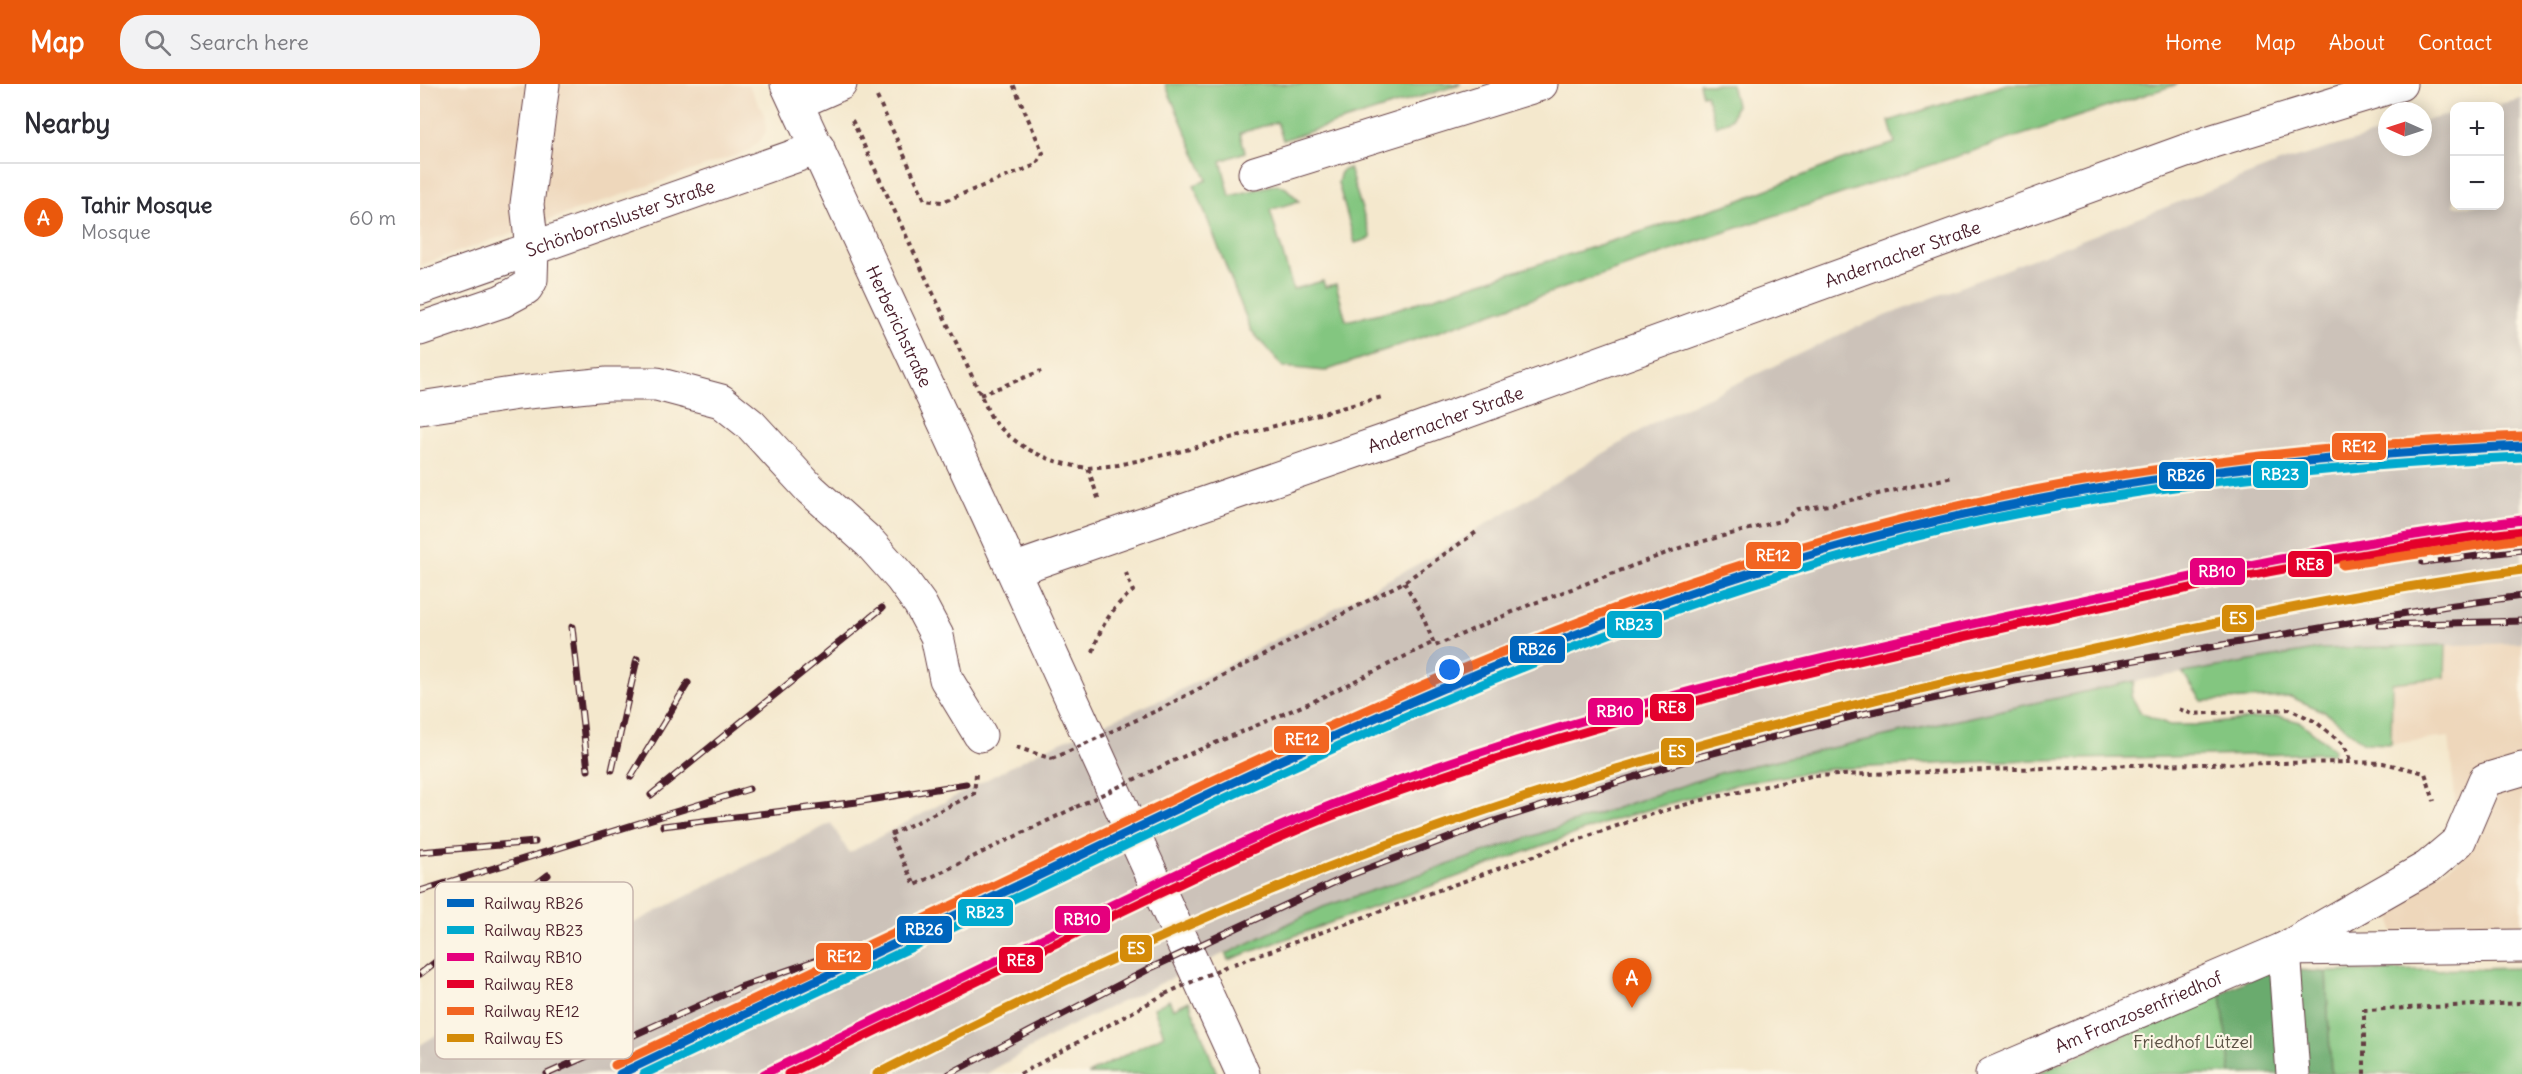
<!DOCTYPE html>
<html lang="en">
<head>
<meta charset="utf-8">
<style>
	body { margin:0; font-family:Delius,sans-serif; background:#f2f2f3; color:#2b2b33 }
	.controls { position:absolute; right:18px; top:18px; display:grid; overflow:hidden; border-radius:12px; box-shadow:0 3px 15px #0003 }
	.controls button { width:54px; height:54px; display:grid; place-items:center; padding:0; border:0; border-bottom:2px solid #e1e1e2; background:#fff; color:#2b2b33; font:30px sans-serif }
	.compass { position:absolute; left:1958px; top:18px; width:54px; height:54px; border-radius:50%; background:#fff; box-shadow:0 3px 15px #0003; rotate:273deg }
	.you { position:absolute; left:1030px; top:586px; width:21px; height:21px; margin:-15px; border:4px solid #fff; border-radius:50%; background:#1a73e8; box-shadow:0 0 0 9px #1a73e833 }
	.badge { display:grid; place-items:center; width:39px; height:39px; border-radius:50%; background:#ea580c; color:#fff; font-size:20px; font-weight:700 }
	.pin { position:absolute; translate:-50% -50px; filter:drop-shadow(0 2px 3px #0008) }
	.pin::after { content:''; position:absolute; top:32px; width:21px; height:18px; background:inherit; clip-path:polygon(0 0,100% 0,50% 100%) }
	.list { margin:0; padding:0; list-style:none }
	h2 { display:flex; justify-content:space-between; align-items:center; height:78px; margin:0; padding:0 24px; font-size:26px }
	h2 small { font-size:20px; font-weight:400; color:#7c7c81 }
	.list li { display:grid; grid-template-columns:39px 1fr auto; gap:18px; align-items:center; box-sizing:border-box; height:108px; padding:0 24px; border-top:2px solid #e1e1e2 }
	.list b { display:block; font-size:22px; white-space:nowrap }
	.list p { margin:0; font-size:20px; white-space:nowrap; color:#7c7c81 }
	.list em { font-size:20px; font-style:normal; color:#7c7c81 }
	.icon { flex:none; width:33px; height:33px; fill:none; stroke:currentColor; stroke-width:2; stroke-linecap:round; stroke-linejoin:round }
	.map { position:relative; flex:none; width:2102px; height:990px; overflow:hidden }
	header { display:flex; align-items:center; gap:36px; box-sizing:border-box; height:84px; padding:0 30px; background:#ea580c; color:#fff }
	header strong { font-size:28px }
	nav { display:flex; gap:33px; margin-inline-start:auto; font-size:21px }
	.search { width:420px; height:54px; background:#f2f2f3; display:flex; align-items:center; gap:15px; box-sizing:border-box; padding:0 21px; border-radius:24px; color:#7c7c81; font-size:22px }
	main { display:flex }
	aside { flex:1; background:#fff }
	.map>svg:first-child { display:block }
	.built { fill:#eed7bb }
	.industrial { fill:#ccc2b9 }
	.green { fill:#83c680; stroke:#667256; stroke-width:1.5 }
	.forest { fill:#6aab6e; stroke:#5a654c; stroke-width:1.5 }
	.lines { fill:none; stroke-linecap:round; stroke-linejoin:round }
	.minor-casing { stroke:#643d43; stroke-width:35 }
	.major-casing { stroke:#643d43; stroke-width:35 }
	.path { stroke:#643d43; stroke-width:4; stroke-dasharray:4.5 4.5; stroke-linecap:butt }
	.minor { stroke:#fff; stroke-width:33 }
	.major { stroke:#fff; stroke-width:33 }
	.rail-casing { stroke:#4a1f2b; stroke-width:7 }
	.rail { stroke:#fcf5e5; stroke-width:4.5; stroke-dasharray:14; stroke-linecap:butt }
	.path-bridge { stroke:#643d43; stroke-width:4; stroke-dasharray:4.5 4.5; stroke-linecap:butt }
	.rail-1-casing { stroke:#fcf5e5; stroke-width:14 }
	.rail-2-casing { stroke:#fcf5e5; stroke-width:14 }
	.rail-3-casing { stroke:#fcf5e5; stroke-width:14 }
	.rail-4-casing { stroke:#fcf5e5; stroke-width:14 }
	.rail-5-casing { stroke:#fcf5e5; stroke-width:14 }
	.rail-6-casing { stroke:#fcf5e5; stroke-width:14 }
	.rail-1 { stroke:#0065bd; stroke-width:9 }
	.rail-2 { stroke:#00a9ce; stroke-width:9 }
	.rail-3 { stroke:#e5007d; stroke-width:9 }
	.rail-4 { stroke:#e4002b; stroke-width:9 }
	.rail-5 { stroke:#f26522; stroke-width:9 }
	.rail-6 { stroke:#d48b09; stroke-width:9 }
	.labels { text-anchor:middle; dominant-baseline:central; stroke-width:4.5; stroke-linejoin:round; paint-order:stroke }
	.street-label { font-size:18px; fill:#4a1f2b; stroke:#fcf5e5 }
	.park-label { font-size:18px; fill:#5b5144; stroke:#fcf5e5 }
	.key { fill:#fcf5e5; stroke:#c7b5ad; stroke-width:1.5 }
	.key-label { font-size:16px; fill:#4a1f2b }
	.line-badge { stroke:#fcf5e5; stroke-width:2 }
	.badge-label { font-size:16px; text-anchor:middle; font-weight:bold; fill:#fff }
</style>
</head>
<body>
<header>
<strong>Map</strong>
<div class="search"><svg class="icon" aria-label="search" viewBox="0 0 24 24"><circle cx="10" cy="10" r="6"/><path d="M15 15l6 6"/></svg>Search here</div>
<nav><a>Home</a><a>Map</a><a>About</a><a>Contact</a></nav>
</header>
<main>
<aside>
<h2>Nearby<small></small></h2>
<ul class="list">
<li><span class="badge">A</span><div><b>Tahir Mosque</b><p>Mosque</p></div><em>60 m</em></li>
</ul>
</aside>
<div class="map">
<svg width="2102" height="990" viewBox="0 0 2102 990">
	<rect width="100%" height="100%" fill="#fcf5e5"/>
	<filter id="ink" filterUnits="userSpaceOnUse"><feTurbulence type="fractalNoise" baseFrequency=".0167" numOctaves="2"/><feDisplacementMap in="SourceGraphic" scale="12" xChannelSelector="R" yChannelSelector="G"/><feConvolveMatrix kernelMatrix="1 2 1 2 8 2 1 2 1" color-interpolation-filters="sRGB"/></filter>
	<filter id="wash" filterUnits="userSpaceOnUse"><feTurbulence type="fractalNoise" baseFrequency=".008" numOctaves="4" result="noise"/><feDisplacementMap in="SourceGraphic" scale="24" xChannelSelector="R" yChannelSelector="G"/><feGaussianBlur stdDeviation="1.35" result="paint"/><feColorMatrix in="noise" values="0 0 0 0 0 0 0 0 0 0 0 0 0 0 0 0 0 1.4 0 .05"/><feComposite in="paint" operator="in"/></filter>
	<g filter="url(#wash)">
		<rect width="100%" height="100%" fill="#f4e8cd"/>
		<g class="built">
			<path d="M 0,0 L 328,0 L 345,32 L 346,47 L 340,57 L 328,67 L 0,181 Z"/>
			<path d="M 2102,559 L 2102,849 L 1973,852 L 1970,817 L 2041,776 L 2029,653 L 1971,660 L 1972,599 L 2025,593 L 2026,561 Z"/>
		</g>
		<path class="industrial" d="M 2102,15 L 2102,559 L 1900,565 L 1700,600 L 1303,688 L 903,823 L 646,944 L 566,990 L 0,990 L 0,961 L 137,878 L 411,739 L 429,769 L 624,665 L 749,612 L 1009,474 L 1241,335 L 1432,245 L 1862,78 L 1967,47 L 1967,63 L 2003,63 L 2003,37 L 2034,30 L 2034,122 L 2080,122 L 2080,22 L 2070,22 Z"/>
		<g class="green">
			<path d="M 745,0 L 1041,0 L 863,56 L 857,38 L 820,49 L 825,68 L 801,77 L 810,112 L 857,100 L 866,104 L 879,117 L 850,126 L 873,205 L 903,197 L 905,203 L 916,200 L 926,237 L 973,226 L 1315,118 L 1420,77 L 1475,59 L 1469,37 L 1587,0 L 1758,0 L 1305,148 L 905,287 L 863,283 L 831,246 L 774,101 L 787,96 Z"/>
			<path d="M 1279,0 L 1311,0 L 1316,21 L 1311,35 L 1296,42 L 1286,10 L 1282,11 Z"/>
			<path d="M 929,84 L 951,154 L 935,159 L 918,99 L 921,87 Z"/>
			<path d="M 2026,561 L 2025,593 L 1972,599 L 1971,660 L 1944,659 L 1905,628 L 1871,613 L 1782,617 L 1763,589 L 1900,565 Z"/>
			<path d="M 1714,597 L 1711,612 L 1721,629 L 1750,641 L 1779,641 L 1858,632 L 1880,638 L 1914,665 L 1913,669 L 1578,677 L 1409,685 L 1318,700 L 1196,735 L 808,876 L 806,870 L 903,823 L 1303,688 Z"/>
			<path d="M 2102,884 L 2102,990 L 1911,990 L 1906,888 Z"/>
			<path d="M 1801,909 L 1811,990 L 1616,990 Z"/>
			<path d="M 749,916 L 753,925 L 769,917 L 797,990 L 668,990 L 744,951 L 734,924 Z"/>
		</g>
		<path class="forest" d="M 1866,885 L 1906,888 L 1911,990 L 1811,990 L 1801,909 L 1838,891 Z"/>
	</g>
	<g filter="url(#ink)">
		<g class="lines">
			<g class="minor-casing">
				<g id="minor">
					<path d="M 377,19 L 420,0"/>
					<path d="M 835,89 L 1121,0"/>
					<path id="s1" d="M 0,204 L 398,64"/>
					<path d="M 0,245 L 82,217 L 106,204 L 111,196 L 112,165 L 107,120 L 123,0"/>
					<path d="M 0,324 L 98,309 L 187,300 L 237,300 L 301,317 L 331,341 L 390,405 L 450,459 L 481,494 L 500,520 L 517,552 L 526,595 L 560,651"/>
					<path id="s2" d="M 593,486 L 976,353 L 1793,57 L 1980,0"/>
					<path id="s3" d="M 1572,990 L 1864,865 L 2102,862"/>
					<path d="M 1873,990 L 1864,865 L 2008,783 L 2039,757 L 2065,696 L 2102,685"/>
				</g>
			</g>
			<g class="major-casing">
				<g id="major">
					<path id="s4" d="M 367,0 L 568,432 L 823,990"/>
				</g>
			</g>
			<g class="path">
				<path d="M 457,13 L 505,116 L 522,118 L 616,81 L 623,69 L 593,0"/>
				<path d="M 432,36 L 571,333 C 595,364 629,379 668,384 L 679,417"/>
				<path d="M 560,311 L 621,287"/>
				<path d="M 668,384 L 698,381 L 762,367 L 962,313"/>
				<path d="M 984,498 L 1000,526 L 1015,562 L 1104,523 L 1265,462 L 1364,436 L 1378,425 L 1409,421 L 1533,393"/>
				<path d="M 673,568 C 680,543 692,523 713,507 L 706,489"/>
				<path d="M 1759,625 L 1772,630 L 1870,625 L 1896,638 L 1924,661 L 1931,678"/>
				<path d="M 738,626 L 984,498 L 1058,447"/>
				<path d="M 596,663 L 632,675"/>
				<path d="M 753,677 L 894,617 L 1014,558"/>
				<path d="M 556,690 L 554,710 L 470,751 L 495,801 L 656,723"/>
				<path d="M 814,880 L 1216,735 L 1278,717 L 1391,692 L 1713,681 L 1931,678 L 1963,679 L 2005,689 L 2014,717"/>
				<path d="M 600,990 L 745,910"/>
				<path d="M 1944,990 L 1944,926 L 2102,919"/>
			</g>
			<use href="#minor" class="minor"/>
			<use href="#major" class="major"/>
			<g class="rail-casing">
				<g id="rail">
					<path d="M 2003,478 L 2102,466"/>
					<path d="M 1959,541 L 2102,537"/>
					<path d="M 152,543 L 168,686"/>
					<path d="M 192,686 L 217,575"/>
					<path d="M 211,693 L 268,599"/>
					<path d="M 231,711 L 462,524"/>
					<path d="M 243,742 L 437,718 L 546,700"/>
					<path d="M 0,768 L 115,758"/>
					<path d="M 0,807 L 329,705"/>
					<path d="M 0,890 L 128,791"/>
					<path d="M 127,990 L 323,902 L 557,820"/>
					<path d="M 529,990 L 733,883 L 928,792 L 1071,738 L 1278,673 L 1438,631 L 1595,597 L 2027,522 L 2102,512"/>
				</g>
			</g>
			<use href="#rail" class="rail"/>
			<g class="path-bridge">
				<path d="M 632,675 L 738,626"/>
				<path d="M 656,723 L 753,677"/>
				<path d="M 745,910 L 809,881"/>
			</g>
			<g class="rail-1-casing">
				<path id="rail-1" d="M 200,990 C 340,922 482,857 622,790 C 890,660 1161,531 1449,454 C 1663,397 1882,372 2102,362"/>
			</g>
			<g class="rail-2-casing">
				<path id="rail-2" d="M 224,990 C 357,926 490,865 623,801 C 891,672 1160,544 1448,465 C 1661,406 1882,383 2102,373"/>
			</g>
			<g class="rail-3-casing">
				<path id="rail-3" d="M 344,990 C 453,936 562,884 671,831 C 752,792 833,752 917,719 C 1134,635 1362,582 1589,532 C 1759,495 1929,457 2102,436"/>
			</g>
			<g class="rail-4-casing">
				<path id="rail-4" d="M 368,990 C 472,938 577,888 682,837 C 762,799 841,759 924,727 C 1143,645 1369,591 1597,541 C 1764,505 1931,467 2102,447"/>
			</g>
			<g class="rail-5-casing">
				<g id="rail-5">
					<path d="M 1923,481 L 2100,455"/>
					<path d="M 195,981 C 336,913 478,847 619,780 C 887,650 1158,520 1448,444 C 1662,387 1881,362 2102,352"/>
				</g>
			</g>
			<g class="rail-6-casing">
				<path id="rail-6" d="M 457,990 C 624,904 795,824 972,759 C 1178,683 1393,629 1607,580 C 1771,543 1935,508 2102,486"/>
			</g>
			<use href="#rail-1" class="rail-1"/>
			<use href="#rail-2" class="rail-2"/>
			<use href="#rail-3" class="rail-3"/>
			<use href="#rail-4" class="rail-4"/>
			<use href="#rail-5" class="rail-5"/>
			<use href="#rail-6" class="rail-6"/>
		</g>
	</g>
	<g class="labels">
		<g class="street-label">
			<text stroke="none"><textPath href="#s1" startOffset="212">Schönbornsluster Straße</textPath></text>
			<text stroke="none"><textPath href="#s2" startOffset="944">Andernacher Straße</textPath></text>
			<text stroke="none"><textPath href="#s4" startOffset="267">Herberichstraße</textPath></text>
			<text stroke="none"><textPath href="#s2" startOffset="458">Andernacher Straße</textPath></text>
			<text stroke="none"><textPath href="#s3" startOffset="159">Am Franzosenfriedhof</textPath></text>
		</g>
		<g class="park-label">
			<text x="1773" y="957">Friedhof Lützel</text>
		</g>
	</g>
	<rect x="15" y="798" width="198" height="177" rx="9" class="key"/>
	<rect x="27" y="815" width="27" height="8" fill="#0065bd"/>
	<rect x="27" y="842" width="27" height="8" fill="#00a9ce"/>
	<rect x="27" y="869" width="27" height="8" fill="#e5007d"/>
	<rect x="27" y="896" width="27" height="8" fill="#e4002b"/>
	<rect x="27" y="923" width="27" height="8" fill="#f26522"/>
	<rect x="27" y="950" width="27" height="8" fill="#d48b09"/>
	<g class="key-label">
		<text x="64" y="825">Railway RB26</text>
		<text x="64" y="852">Railway RB23</text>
		<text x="64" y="879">Railway RB10</text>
		<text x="64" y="906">Railway RE8</text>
		<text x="64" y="933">Railway RE12</text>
		<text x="64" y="960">Railway ES</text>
	</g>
	<g class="line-badge">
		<rect x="1911" y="348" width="56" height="29" rx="6" fill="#f26522"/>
		<rect x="1832" y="376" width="57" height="29" rx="6" fill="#00a9ce"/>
		<rect x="1738" y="377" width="57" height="29" rx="6" fill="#0065bd"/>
		<rect x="1325" y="457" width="57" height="29" rx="6" fill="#f26522"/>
		<rect x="1867" y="466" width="46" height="28" rx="6" fill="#e4002b"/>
		<rect x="1769" y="473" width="57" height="29" rx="6" fill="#e5007d"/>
		<rect x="1801" y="520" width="34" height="29" rx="6" fill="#d48b09"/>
		<rect x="1186" y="526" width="57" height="29" rx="6" fill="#00a9ce"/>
		<rect x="1089" y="551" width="57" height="29" rx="6" fill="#0065bd"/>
		<rect x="1229" y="609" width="46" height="29" rx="6" fill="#e4002b"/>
		<rect x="1167" y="613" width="57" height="29" rx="6" fill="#e5007d"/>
		<rect x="853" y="641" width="57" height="29" rx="6" fill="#f26522"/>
		<rect x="1240" y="653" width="35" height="29" rx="6" fill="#d48b09"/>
		<rect x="537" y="814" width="57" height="29" rx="6" fill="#00a9ce"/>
		<rect x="634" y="821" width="57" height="29" rx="6" fill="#e5007d"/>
		<rect x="476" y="831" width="57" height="29" rx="6" fill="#0065bd"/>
		<rect x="699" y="850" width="34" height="29" rx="6" fill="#d48b09"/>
		<rect x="395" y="858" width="57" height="29" rx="6" fill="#f26522"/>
		<rect x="578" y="862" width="46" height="28" rx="6" fill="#e4002b"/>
	</g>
	<g class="badge-label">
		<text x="1939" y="368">RE12</text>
		<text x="1860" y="396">RB23</text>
		<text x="1766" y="397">RB26</text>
		<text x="1353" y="477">RE12</text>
		<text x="1890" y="486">RE8</text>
		<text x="1797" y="493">RB10</text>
		<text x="1818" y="540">ES</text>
		<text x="1214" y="546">RB23</text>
		<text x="1117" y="571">RB26</text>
		<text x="1252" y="629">RE8</text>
		<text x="1195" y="633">RB10</text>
		<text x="882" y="661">RE12</text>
		<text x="1257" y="673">ES</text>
		<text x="565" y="834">RB23</text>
		<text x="662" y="841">RB10</text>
		<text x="504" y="851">RB26</text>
		<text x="716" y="870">ES</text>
		<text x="424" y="878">RE12</text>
		<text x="601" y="882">RE8</text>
	</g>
</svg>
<div class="controls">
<button>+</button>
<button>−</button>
</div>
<svg class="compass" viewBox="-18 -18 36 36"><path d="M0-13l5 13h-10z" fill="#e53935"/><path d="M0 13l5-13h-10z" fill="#7c7c81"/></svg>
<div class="you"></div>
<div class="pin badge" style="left:1212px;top:924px">A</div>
</div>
</main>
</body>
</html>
